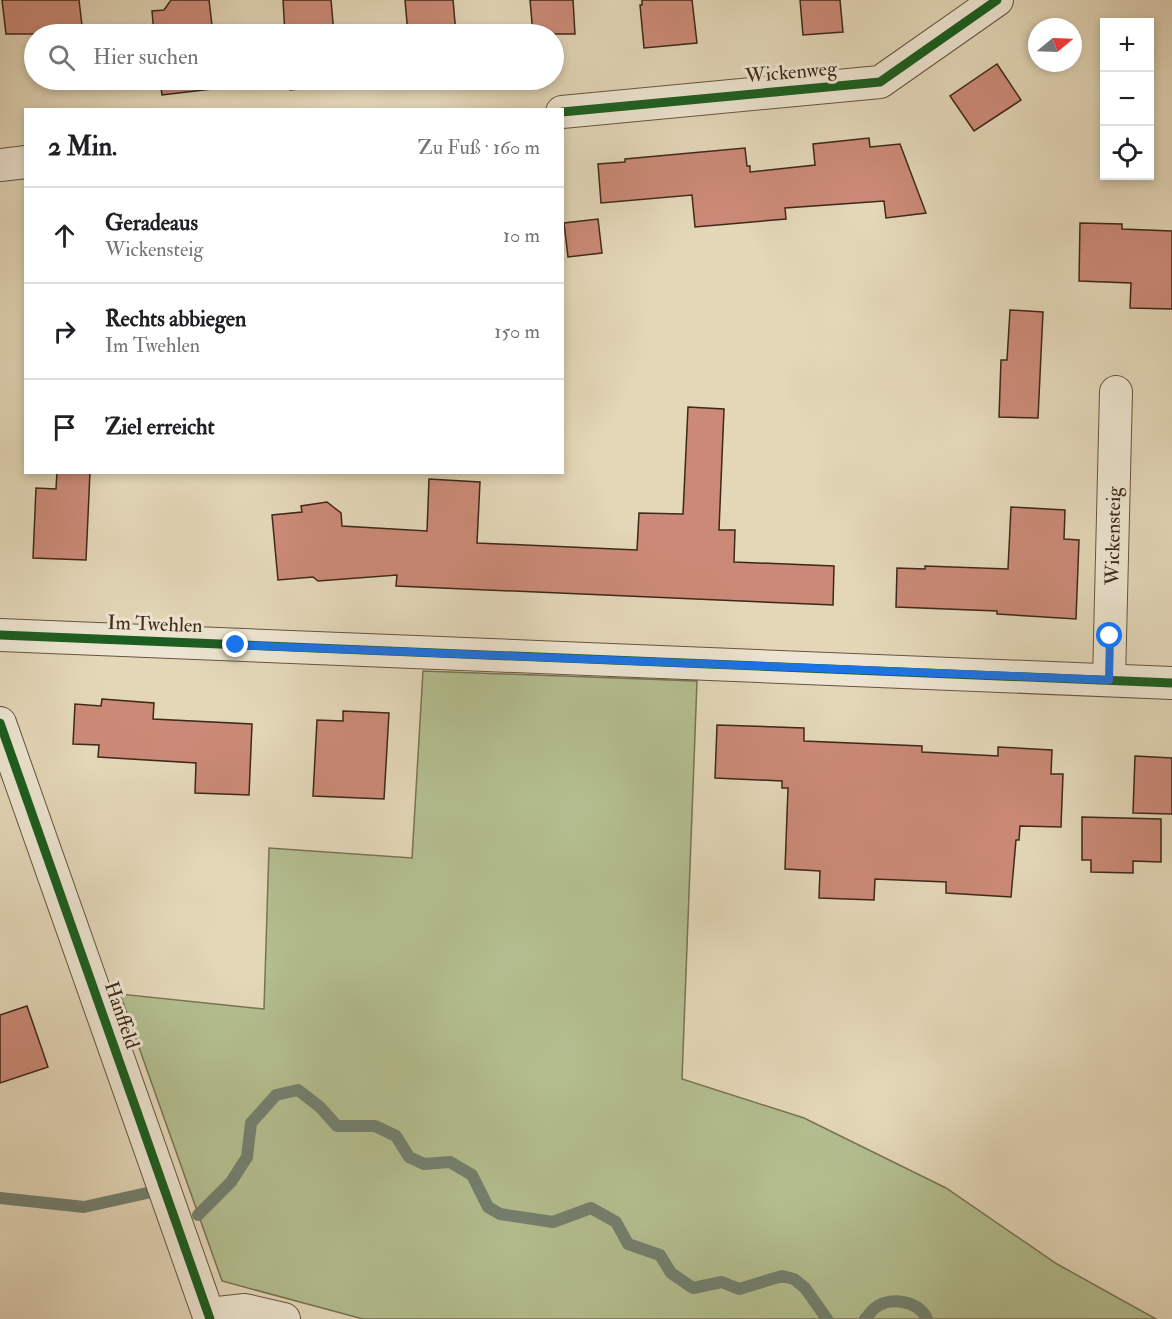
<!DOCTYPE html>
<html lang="de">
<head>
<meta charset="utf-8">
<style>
	body { margin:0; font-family:"IM FELL Double Pica",serif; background:#f6f6f6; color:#202124 }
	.controls { position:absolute; right:18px; top:18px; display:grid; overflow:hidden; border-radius:0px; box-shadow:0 3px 9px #0003 }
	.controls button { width:54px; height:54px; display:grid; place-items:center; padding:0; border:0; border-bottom:2px solid #e0e0e0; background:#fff; color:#202124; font:30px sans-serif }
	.compass { position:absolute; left:1028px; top:18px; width:54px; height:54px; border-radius:50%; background:#fff; box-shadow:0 3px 9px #0003; rotate:71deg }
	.stop { position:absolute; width:18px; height:18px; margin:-14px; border:4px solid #1a73e8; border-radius:50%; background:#fff }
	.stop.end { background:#1a73e8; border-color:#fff; box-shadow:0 2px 6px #0008 }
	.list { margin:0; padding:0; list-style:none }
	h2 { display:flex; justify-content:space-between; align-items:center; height:78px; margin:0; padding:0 24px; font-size:26px }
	h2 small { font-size:20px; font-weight:400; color:#757577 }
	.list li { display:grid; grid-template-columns:39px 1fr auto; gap:18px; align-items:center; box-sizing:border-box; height:96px; padding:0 24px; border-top:2px solid #e0e0e0 }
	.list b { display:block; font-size:22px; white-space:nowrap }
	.list p { margin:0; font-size:20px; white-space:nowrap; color:#757577 }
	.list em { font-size:20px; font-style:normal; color:#757577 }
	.icon { flex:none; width:33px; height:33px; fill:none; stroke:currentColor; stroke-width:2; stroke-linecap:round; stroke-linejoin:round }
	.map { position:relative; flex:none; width:1172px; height:1319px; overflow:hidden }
	.search { position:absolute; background:#fff; box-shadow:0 3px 9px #0003; left:24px; top:24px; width:540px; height:66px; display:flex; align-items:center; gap:15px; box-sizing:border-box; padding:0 21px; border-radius:33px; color:#757577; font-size:22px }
	.panel { position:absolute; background:#fff; box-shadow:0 3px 9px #0003; left:24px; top:108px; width:540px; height:366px; border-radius:0px }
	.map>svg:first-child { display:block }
	.green { fill:#b3be8f; stroke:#787353; stroke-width:1.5 }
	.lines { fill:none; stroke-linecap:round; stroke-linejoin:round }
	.stream { stroke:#73806f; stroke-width:12 }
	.building { fill:#cb8a77; stroke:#3e2817; stroke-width:1.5 }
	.minor-casing { stroke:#67543f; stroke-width:34 }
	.minor { stroke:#ede5d1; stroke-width:32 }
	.cycleway-casing { stroke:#ede5d1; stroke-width:13 }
	.cycleway { stroke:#1b5e20; stroke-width:9 }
	.route { stroke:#1a73e8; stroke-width:8 }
	.labels { text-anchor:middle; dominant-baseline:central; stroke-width:6; stroke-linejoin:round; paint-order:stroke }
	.street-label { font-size:20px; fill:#3e2817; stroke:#ede5d1 }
</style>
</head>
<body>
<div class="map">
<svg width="1172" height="1319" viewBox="0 0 1172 1319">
	<rect width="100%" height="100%" fill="#e3d7b8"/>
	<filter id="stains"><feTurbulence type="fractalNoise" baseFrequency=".00333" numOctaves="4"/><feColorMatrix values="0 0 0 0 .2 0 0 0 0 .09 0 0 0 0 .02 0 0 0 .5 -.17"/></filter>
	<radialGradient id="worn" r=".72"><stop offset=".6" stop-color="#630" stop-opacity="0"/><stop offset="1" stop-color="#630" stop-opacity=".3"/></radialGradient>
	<path class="green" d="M 423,671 L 697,681 L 682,1079 L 804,1118 L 946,1188 L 1057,1264 L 1156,1319 L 363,1319 L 222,1281 L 120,994 L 264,1009 L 269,848 L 412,858 Z"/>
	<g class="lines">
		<g class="stream">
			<path d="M 0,1198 L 84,1207 L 147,1193"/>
			<path d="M 198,1215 L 231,1182 L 247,1157 L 251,1123 L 276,1095 L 298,1090 L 320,1107 L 337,1126 L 375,1126 L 396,1136 L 409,1157 L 424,1164 L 450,1162 L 472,1175 L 488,1207 L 500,1214 L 553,1222 L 591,1208 L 616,1222 L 628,1244 L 660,1255 L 671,1273 L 693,1288 L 722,1282 L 739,1289 L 782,1276 L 794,1279 L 805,1288 L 827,1319"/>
			<path d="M 865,1319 C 868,1316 872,1310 875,1308 C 891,1296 919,1301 927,1319"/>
		</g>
	</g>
	<g class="building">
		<path d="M 2,0 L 79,0 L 83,34 L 6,34 Z"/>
		<path d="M 171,0 L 209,0 L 212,25 L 213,25 L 214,34 L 154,34 L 152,11 L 164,10 Z"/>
		<path d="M 283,0 L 331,0 L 334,34 L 285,34 Z"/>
		<path d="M 405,0 L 453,0 L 456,34 L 408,34 Z"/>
		<path d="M 530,0 L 573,0 L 575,34 L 533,34 Z"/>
		<path d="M 642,0 L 692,0 L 697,43 L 644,48 L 640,5 L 642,5 Z"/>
		<path d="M 800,0 L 840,0 L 843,32 L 803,35 Z"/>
		<path d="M 997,64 L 1021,100 L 974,131 L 950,96 Z"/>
		<path d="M 160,80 L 219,80 L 220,88 L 162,95 Z"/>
		<path d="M 289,80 L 338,80 L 338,85 L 290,90 Z"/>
		<path d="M 869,138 L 870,147 L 900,144 L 926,213 L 886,218 L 884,201 L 785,208 L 786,219 L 695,227 L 692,195 L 601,203 L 598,164 L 625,162 L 625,159 L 745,148 L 747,166 L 750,166 L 750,172 L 815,165 L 813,144 Z"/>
		<path d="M 598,219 L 602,253 L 568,257 L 564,223 Z"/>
		<path d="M 1080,223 L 1122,224 L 1122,229 L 1172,231 L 1172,309 L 1130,308 L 1131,283 L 1079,281 Z"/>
		<path d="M 1010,310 L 1043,312 L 1038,418 L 999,417 L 1001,360 L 1007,360 Z"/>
		<path d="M 688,407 L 724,409 L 719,530 L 735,530 L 734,562 L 834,566 L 833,605 L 396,586 L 397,575 L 318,581 L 313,577 L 278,580 L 272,515 L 302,512 L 301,506 L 327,502 L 341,513 L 342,526 L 427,531 L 429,479 L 480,482 L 477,543 L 637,550 L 639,513 L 683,514 Z"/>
		<path d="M 57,472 L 90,472 L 86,560 L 33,558 L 36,488 L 56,489 Z"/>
		<path d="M 1011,507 L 1065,510 L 1064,539 L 1079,540 L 1076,619 L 997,614 L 997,611 L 896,607 L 897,568 L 925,569 L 925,566 L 1008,569 Z"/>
		<path d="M 102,699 L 154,703 L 153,719 L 252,724 L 249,795 L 195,793 L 196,763 L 98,757 L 99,745 L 73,744 L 75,704 L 101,706 Z"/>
		<path d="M 343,711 L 389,713 L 384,799 L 313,796 L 317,720 L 343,721 Z"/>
		<path d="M 717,725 L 804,728 L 804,741 L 922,746 L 922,752 L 998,756 L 998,747 L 1052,750 L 1051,774 L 1063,774 L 1061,827 L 1020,826 L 1019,840 L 1016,840 L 1011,897 L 946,893 L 946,882 L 875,879 L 874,900 L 819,898 L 820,871 L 785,869 L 788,788 L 782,788 L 782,781 L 715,778 Z"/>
		<path d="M 1135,756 L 1172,758 L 1172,814 L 1133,813 Z"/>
		<path d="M 1082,817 L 1161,819 L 1161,862 L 1133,861 L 1133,873 L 1091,872 L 1091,860 L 1082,860 Z"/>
		<path d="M 27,1006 L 48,1067 L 0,1083 L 0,1015 Z"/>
	</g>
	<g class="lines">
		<g class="minor-casing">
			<g id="minor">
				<path d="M 562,112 L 880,82 L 997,0"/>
				<path d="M 0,165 L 26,162"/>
				<path d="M 0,635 L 1172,683"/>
				<path d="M 1109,680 L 1116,392"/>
				<path d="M 0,723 L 210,1319"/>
				<path d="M 209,1314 L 245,1310 L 284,1319"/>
			</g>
		</g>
		<use href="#minor" class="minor"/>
		<g class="cycleway-casing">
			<g id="cycleway">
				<path d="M 562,112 L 880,82 L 997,0"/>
				<path d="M 0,635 L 1172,683"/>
				<path d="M 0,723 L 210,1319"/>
			</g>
		</g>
		<use href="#cycleway" class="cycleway"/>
	</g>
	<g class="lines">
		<path class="route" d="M 236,645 L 1109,680 L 1110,636"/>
	</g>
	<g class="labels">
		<g class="street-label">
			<text transform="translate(791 72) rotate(-5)">Wickenweg</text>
			<text transform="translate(1113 536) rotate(-89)">Wickensteig</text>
			<text transform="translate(155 624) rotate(2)">Im Twehlen</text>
			<text transform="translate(122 1015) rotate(71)">Hanffeld</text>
		</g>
	</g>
	<rect width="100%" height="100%" filter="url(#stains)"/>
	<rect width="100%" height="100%" fill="url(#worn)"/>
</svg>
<div class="controls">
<button>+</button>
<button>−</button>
<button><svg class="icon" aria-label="locate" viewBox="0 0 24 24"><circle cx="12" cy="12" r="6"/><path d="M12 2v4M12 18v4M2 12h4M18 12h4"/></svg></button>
</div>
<svg class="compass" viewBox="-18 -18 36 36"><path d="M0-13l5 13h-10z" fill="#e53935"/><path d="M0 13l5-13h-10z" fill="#757577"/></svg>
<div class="stop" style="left:1110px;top:636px"></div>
<div class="stop end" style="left:236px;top:645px"></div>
<div class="search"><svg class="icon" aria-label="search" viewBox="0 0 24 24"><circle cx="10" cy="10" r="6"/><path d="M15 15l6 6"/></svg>Hier suchen</div>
<section class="panel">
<h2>2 Min.<small>Zu Fuß · 160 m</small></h2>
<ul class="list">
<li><svg class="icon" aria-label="ahead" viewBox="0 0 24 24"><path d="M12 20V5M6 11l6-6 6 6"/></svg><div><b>Geradeaus</b><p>Wickensteig</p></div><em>10 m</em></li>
<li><svg class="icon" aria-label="right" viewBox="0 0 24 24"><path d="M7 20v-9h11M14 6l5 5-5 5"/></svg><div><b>Rechts abbiegen</b><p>Im Twehlen</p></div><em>150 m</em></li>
<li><svg class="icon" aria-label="arrive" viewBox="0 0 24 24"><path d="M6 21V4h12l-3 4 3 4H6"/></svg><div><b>Ziel erreicht</b></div></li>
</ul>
</section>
</div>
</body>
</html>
